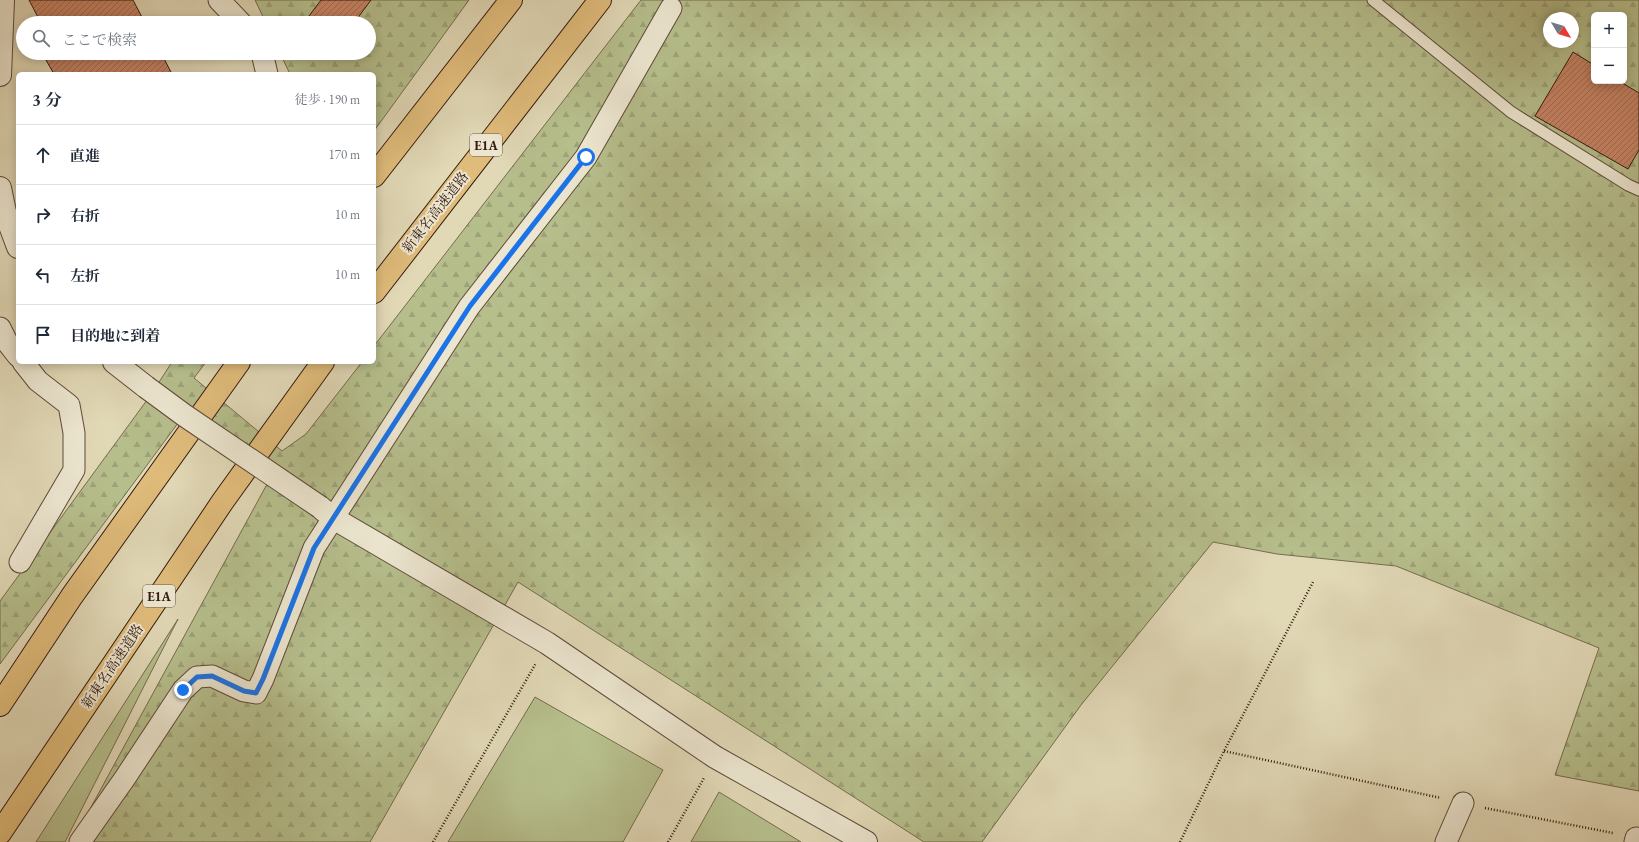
<!DOCTYPE html>
<html lang="ja">
<head>
<meta charset="utf-8">
<style>
	body { margin:0; font-family:"EB Garamond","Noto Serif JP",serif; background:#f6f6f7; color:#1f2937 }
	.controls { position:absolute; right:12px; top:12px; display:grid; overflow:hidden; border-radius:6px; box-shadow:0 2px 10px #0003 }
	.controls button { width:36px; height:36px; display:grid; place-items:center; padding:0; border:0; border-bottom:1px solid #e0e1e3; background:#fff; color:#1f2937; font:20px sans-serif }
	.compass { position:absolute; left:1543px; top:12px; width:36px; height:36px; border-radius:50%; background:#fff; box-shadow:0 2px 10px #0003; rotate:128deg }
	.stop { position:absolute; width:12px; height:12px; margin:-9px; border:3px solid #1a73e8; border-radius:50%; background:#fff }
	.stop.end { background:#1a73e8; border-color:#fff; box-shadow:0 1px 4px #0008 }
	.list { margin:0; padding:0; list-style:none }
	h2 { display:flex; justify-content:space-between; align-items:center; height:52px; margin:0; padding:0 16px; font-size:17px }
	h2 small { font-size:13px; font-weight:400; color:#747a83 }
	.list li { display:grid; grid-template-columns:26px 1fr auto; gap:12px; align-items:center; box-sizing:border-box; height:60px; padding:0 16px; border-top:1px solid #e0e1e3 }
	.list b { display:block; font-size:15px; white-space:nowrap }
	.list em { font-size:13px; font-style:normal; color:#747a83 }
	.icon { flex:none; width:22px; height:22px; fill:none; stroke:currentColor; stroke-width:2; stroke-linecap:round; stroke-linejoin:round }
	.map { position:relative; flex:none; width:1639px; height:842px; overflow:hidden }
	.search { position:absolute; background:#fff; box-shadow:0 2px 10px #0003; left:16px; top:16px; width:360px; height:44px; display:flex; align-items:center; gap:10px; box-sizing:border-box; padding:0 14px; border-radius:22px; color:#747a83; font-size:15px }
	.panel { position:absolute; background:#fff; box-shadow:0 2px 10px #0003; left:16px; top:72px; width:360px; height:292px; border-radius:6px }
	.map>svg:first-child { display:block }
	.green { fill:#b6be8c; stroke:#756c4e }
	.forest { fill:url(#forest-firs); stroke:#756c4e; fill-rule:evenodd }
	.building { fill:url(#building-hatch); stroke:#341a0f }
	.lines { fill:none; stroke-linecap:round; stroke-linejoin:round }
	.service-casing { stroke:#5f4a39; stroke-width:13 }
	.minor-casing { stroke:#5f4a39; stroke-width:23 }
	.tertiary-casing { stroke:#5f4a39; stroke-width:24 }
	.motorway-casing { stroke:#341a0f; stroke-width:24 }
	.path { stroke:#341a0f; stroke-width:2.5; stroke-dasharray:1 2; stroke-linecap:butt }
	.service { stroke:#ece6d0; stroke-width:11 }
	.minor { stroke:#ece6d0; stroke-width:21 }
	.tertiary { stroke:#ece6d0; stroke-width:22 }
	.motorway { stroke:#e0bc7b; stroke-width:22 }
	.tertiary-bridge-casing { stroke:#5f4a39; stroke-width:24; stroke-linecap:butt }
	.tertiary-bridge { stroke:#ece6d0; stroke-width:22 }
	.route { stroke:#1a73e8; stroke-width:5 }
	.labels { text-anchor:middle; dominant-baseline:central; stroke-width:4; stroke-linejoin:round; paint-order:stroke }
	.shield { fill:#ece6d0; stroke:#6b5749; stroke-width:1 }
	.shield-label { font-size:13px; font-weight:bold; fill:#341a0f }
	.street-label { font-size:14px; fill:#341a0f; stroke:#ece6d0 }
</style>
</head>
<body>
<div class="map">
<svg width="1639" height="842" viewBox="0 0 1639 842">
	<defs>
		<pattern id="forest-firs" width="22" height="20" patternUnits="userSpaceOnUse"><rect width="22" height="20" fill="#b6be8c"/><path d="M5 1l3.5 6h-7zM16 11l3.5 6h-7z" fill="#9da378"/></pattern>
		<pattern id="building-hatch" width="6" height="6" patternUnits="userSpaceOnUse"><rect width="6" height="6" fill="#c78466"/><path d="M-1 1l2-2M0 6l6-6M5 7l2-2" fill="none" stroke="#a26b52"/></pattern>
	</defs>
	<rect width="100%" height="100%" fill="#e1d8b6"/>
	<filter id="stains"><feTurbulence type="fractalNoise" baseFrequency=".005" numOctaves="4"/><feColorMatrix values="0 0 0 0 .2 0 0 0 0 .09 0 0 0 0 .02 0 0 0 .5 -.17"/></filter>
	<radialGradient id="worn" r=".72"><stop offset=".6" stop-color="#630" stop-opacity="0"/><stop offset="1" stop-color="#630" stop-opacity=".3"/></radialGradient>
	<g class="green">
		<path d="M 178,619 L 65,842 L 36,842 Z"/>
		<path d="M 535,697 L 663,770 L 623,842 L 448,842 Z"/>
		<path d="M 719,792 L 801,842 L 691,842 Z"/>
	</g>
	<g class="forest">
		<path d="M 255,0 L 469,0 L 374,131 L 374,74 L 290,74 L 280,53 L 369,53 L 369,23 L 266,23 Z"/>
		<path d="M 641,0 L 1639,0 L 1639,791 L 1555,775 L 1599,648 L 1396,566 L 1277,554 L 1213,542 L 1081,705 L 982,842 L 924,842 L 518,582 L 370,842 L 72,842 L 272,475 L 184,415 L 0,664 L 0,601 L 150,396 L 172,362 L 206,362 L 194,378 L 282,451 L 306,434 L 362,362 L 374,362 L 374,346 ZM 1594,15 L 1624,15 L 1624,81 L 1594,81 ZM 1549,18 L 1573,18 L 1573,42 L 1549,42 Z"/>
	</g>
	<g class="building">
		<path d="M 29,0 L 133,0 L 145,23 L 41,23 Z"/>
		<path d="M 321,0 L 371,0 L 354,23 L 318,23 L 309,16 Z"/>
		<path d="M 1573,52 L 1594,65 L 1594,81 L 1619,81 L 1639,93 L 1639,150 L 1628,169 L 1535,116 Z"/>
		<path d="M 42,53 L 161,53 L 172,74 L 54,74 Z"/>
	</g>
	<g class="lines">
		<g class="service-casing">
			<path id="service" d="M 1373,0 L 1511,112 L 1628,185 L 1639,190"/>
		</g>
		<g class="minor-casing">
			<g id="minor">
				<path d="M 219,0 L 241,23"/>
				<path d="M 262,53 L 267,74"/>
				<path d="M 0,328 L 7,342 L 18,356"/>
				<path d="M 20,562 L 74,470 L 74,433 L 69,405 L 38,381 L 23,362"/>
				<path d="M 80,842 L 125,778 L 183,690 L 197,677 L 212,676 L 244,691 L 256,693 L 263,679 L 314,548 L 469,307 L 586,157 L 671,8"/>
				<path d="M 1446,842 L 1463,803"/>
				<path d="M 1635,842 L 1636,838"/>
			</g>
		</g>
		<g class="tertiary-casing">
			<g id="tertiary">
				<path d="M 0,75 L 3,0"/>
				<path d="M 0,188 L 5,212 L 18,247"/>
				<path d="M 114,362 L 146,387"/>
				<path d="M 320,507 L 333,518 L 547,643 L 715,757 L 866,842"/>
			</g>
		</g>
		<g class="motorway-casing">
			<g id="motorway">
				<path d="M 374,176 L 511,0"/>
				<path d="M 374,292 L 600,0"/>
				<path d="M 0,705 L 72,596 L 239,362"/>
				<path d="M 0,833 L 223,501 L 323,362"/>
			</g>
		</g>
		<g class="path">
			<path d="M 1224,751 L 1441,798"/>
			<path d="M 1485,808 L 1613,833"/>
			<path d="M 433,842 L 536,663"/>
			<path d="M 668,842 L 704,778"/>
			<path d="M 1180,842 L 1224,751 L 1313,582"/>
		</g>
		<use href="#service" class="service"/>
		<use href="#minor" class="minor"/>
		<use href="#tertiary" class="tertiary"/>
		<use href="#motorway" class="motorway"/>
		<g class="tertiary-bridge-casing">
			<path id="tertiary-bridge" d="M 146,387 L 184,415 L 320,507"/>
		</g>
		<use href="#tertiary-bridge" class="tertiary-bridge"/>
	</g>
	<g class="lines">
		<path class="route" d="M 183,690 L 197,677 L 212,676 L 244,691 L 256,693 L 263,679 L 314,548 L 470,306 L 586,157"/>
	</g>
	<g class="labels">
		<g class="shield">
			<rect x="470" y="134" width="32" height="22" rx="3"/>
			<rect x="143" y="585" width="32" height="22" rx="3"/>
		</g>
		<g class="shield-label">
			<text x="486" y="145">E1A</text>
			<text x="159" y="596">E1A</text>
		</g>
		<g class="street-label">
			<text transform="translate(435 212) rotate(-52)">新東名高速道路</text>
			<text transform="translate(112 666) rotate(-56)">新東名高速道路</text>
		</g>
	</g>
	<rect width="100%" height="100%" filter="url(#stains)"/>
	<rect width="100%" height="100%" fill="url(#worn)"/>
</svg>
<div class="controls">
<button>+</button>
<button>−</button>
</div>
<svg class="compass" viewBox="-18 -18 36 36"><path d="M0-13l5 13h-10z" fill="#e53935"/><path d="M0 13l5-13h-10z" fill="#747a83"/></svg>
<div class="stop" style="left:586px;top:157px"></div>
<div class="stop end" style="left:183px;top:690px"></div>
<div class="search"><svg class="icon" aria-label="search" viewBox="0 0 24 24"><circle cx="10" cy="10" r="6"/><path d="M15 15l6 6"/></svg>ここで検索</div>
<section class="panel">
<h2>3 分<small>徒歩 · 190 m</small></h2>
<ul class="list">
<li><svg class="icon" aria-label="ahead" viewBox="0 0 24 24"><path d="M12 20V5M6 11l6-6 6 6"/></svg><div><b>直進</b></div><em>170 m</em></li>
<li><svg class="icon" aria-label="right" viewBox="0 0 24 24"><path d="M7 20v-9h11M14 6l5 5-5 5"/></svg><div><b>右折</b></div><em>10 m</em></li>
<li><svg class="icon" aria-label="left" viewBox="0 0 24 24"><path d="M17 20v-9H6M10 6l-5 5 5 5"/></svg><div><b>左折</b></div><em>10 m</em></li>
<li><svg class="icon" aria-label="arrive" viewBox="0 0 24 24"><path d="M6 21V4h12l-3 4 3 4H6"/></svg><div><b>目的地に到着</b></div></li>
</ul>
</section>
</div>
</body>
</html>
